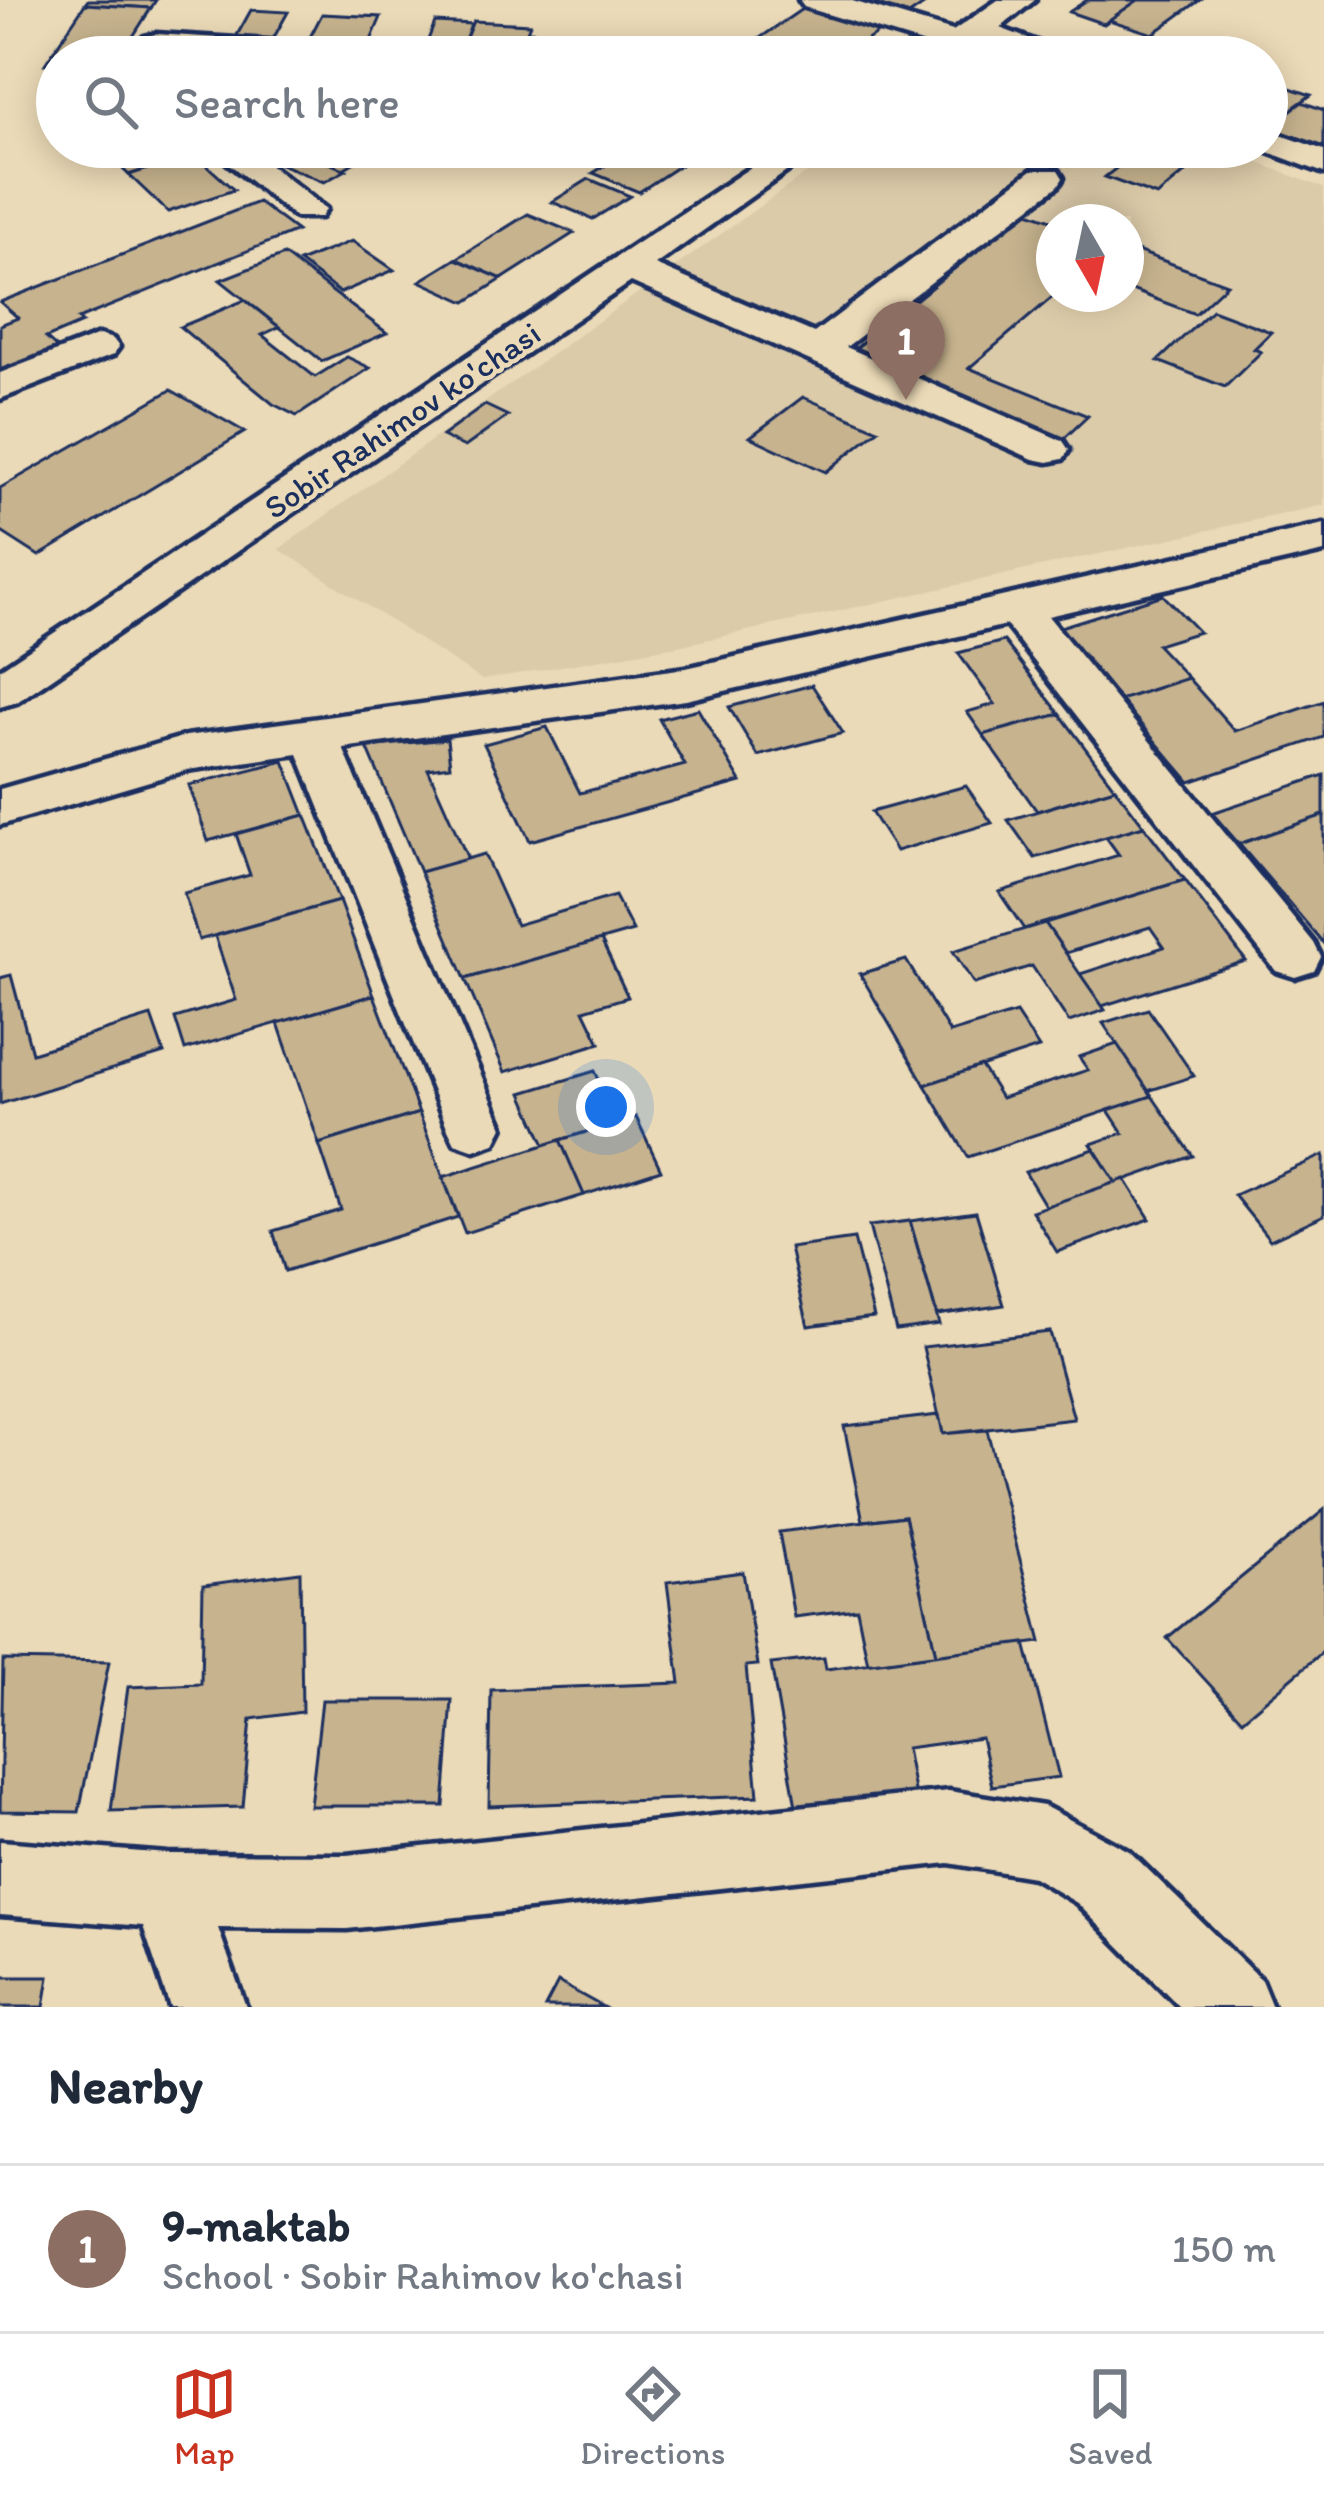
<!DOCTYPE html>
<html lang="en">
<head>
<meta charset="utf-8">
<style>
	body { margin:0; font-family:Itim,sans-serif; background:#f2f2f3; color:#1f2937 }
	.compass { position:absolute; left:1036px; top:204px; width:108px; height:108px; border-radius:50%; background:#fff; box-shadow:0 6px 30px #0003; rotate:171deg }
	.you { position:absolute; left:606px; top:1107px; width:42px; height:42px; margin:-30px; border:9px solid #fff; border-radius:50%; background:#1a73e8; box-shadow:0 0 0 18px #1a73e833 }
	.badge { display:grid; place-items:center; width:78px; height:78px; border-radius:50%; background:#c8321e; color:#fff; font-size:39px; font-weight:700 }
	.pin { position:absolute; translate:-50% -99px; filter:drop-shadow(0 3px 6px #0008) }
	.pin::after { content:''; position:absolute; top:63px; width:42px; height:36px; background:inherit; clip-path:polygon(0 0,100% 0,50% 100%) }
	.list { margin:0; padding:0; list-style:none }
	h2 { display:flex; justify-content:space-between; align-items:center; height:156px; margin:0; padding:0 48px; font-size:51px }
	h2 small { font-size:39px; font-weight:400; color:#747a83 }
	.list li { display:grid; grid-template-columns:78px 1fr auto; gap:36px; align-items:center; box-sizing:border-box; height:168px; padding:0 48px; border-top:3px solid #e0e1e3 }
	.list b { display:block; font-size:45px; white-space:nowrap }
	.list p { margin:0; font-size:39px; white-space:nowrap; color:#747a83 }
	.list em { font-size:39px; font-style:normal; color:#747a83 }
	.icon { flex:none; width:66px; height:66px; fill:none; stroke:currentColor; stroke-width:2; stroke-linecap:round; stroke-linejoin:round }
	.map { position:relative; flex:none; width:1324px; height:2007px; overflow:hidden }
	.search { position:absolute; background:#fff; box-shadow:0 6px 30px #0003; left:36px; right:36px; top:36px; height:132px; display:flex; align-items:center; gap:30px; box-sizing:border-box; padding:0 42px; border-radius:66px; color:#747a83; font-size:45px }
	.sheet { height:324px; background:#fff }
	nav { display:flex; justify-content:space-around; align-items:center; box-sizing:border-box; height:168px; border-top:3px solid #e0e1e3; background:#fff; font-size:33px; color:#747a83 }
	nav a { display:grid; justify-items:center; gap:6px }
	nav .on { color:#c8321e }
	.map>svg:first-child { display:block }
	.built { fill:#dccba9; fill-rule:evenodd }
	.building { fill:#c7b38e; stroke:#1b2f5e; stroke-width:3 }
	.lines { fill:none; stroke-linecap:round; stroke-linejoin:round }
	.minor-casing { stroke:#1b2f5e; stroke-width:9 }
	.minor { fill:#ebdab7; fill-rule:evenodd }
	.labels { text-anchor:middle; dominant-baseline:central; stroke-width:9; stroke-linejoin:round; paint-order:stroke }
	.far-street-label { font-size:33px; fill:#1b2f5e; stroke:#ebdab7 }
</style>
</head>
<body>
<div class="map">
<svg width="1324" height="2007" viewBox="0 0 1324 2007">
	<rect width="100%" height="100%" fill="#ebdab7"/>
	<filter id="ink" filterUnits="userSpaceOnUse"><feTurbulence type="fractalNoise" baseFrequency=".00833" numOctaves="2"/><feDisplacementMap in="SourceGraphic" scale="24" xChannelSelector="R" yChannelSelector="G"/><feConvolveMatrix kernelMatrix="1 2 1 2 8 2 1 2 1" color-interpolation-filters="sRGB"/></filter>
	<g filter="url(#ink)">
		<path class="built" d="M 843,147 L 1217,147 L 1324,188 L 1324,505 L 683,645 L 482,680 L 279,549 ZM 1054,222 L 1126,222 L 1126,294 L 1054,294 Z"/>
		<g class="building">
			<path d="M 88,0 L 156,0 L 151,8 L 85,4 Z"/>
			<path d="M 882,0 L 931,0 L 909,15 L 875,4 Z"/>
			<path d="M 1087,0 L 1138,0 L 1104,24 L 1069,12 Z"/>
			<path d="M 1138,0 L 1200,0 L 1153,34 L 1109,20 Z"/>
			<path d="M 85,4 L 151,8 L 120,57 L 57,57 L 57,64 L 45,64 Z"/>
			<path d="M 808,5 L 881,31 L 841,57 L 743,57 L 762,45 L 754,42 Z"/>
			<path d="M 251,10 L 288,12 L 273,39 L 236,37 Z"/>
			<path d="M 322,14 L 381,17 L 369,45 L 308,41 Z"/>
			<path d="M 473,21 L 530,24 L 527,31 L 563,33 L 555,57 L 460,52 Z"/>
			<path d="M 435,22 L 471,24 L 460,52 L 424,50 Z"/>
			<path d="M 563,33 L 605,36 L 599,57 L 555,57 Z"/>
			<path d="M 1159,37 L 1199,51 L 1190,57 L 1128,57 Z"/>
			<path d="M 1287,87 L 1311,95 L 1267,127 L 1267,91 L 1277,94 Z"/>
			<path d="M 1302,102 L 1324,110 L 1324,147 L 1268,127 Z"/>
			<path d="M 100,147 L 187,147 L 194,154 L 129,175 Z"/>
			<path d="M 302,147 L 380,147 L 343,169 L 297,150 Z"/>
			<path d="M 635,147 L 679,147 L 697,154 L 639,192 L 593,173 Z"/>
			<path d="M 1143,147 L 1179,147 L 1205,156 L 1157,196 L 1105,177 Z"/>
			<path d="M 299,150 L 343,169 L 346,170 L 324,182 L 278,163 Z"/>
			<path d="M 194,154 L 234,190 L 168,212 L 129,175 Z"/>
			<path d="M 589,179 L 630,196 L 593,219 L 552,202 Z"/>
			<path d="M 258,202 L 297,231 L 78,319 L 82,323 L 46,338 L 57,348 L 0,371 L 0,325 L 18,318 L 0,302 Z"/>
			<path d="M 1026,211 L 1057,222 L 1056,294 L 969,368 L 1088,416 L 1053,449 L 841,360 Z"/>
			<path d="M 528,214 L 574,233 L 502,279 L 456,259 Z"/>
			<path d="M 352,241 L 394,270 L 340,293 L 299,262 Z"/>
			<path d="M 1126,247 L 1227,284 L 1195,314 L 1126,288 Z"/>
			<path d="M 284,255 L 387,333 L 322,361 L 220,280 Z"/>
			<path d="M 456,259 L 502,279 L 466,302 L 420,281 Z"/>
			<path d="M 245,300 L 279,327 L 262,335 L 315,377 L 347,357 L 370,368 L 297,416 L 273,404 L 180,327 Z"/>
			<path d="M 1212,310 L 1271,332 L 1254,349 L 1261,352 L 1225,387 L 1158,361 Z"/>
			<path d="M 171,390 L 245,432 L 39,556 L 0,531 L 0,488 Z"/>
			<path d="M 803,397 L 878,430 L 826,472 L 750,437 Z"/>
			<path d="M 485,405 L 508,416 L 465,447 L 442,436 Z"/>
			<path d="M 1163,595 L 1199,632 L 1157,645 L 1188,678 L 1120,700 L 1057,628 Z"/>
			<path d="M 1004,641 L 1060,714 L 983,735 L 967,712 L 995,704 L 958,653 Z"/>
			<path d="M 1188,678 L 1235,731 L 1324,701 L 1324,737 L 1190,782 L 1120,700 Z"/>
			<path d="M 812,685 L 843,733 L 758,756 L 729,707 Z"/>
			<path d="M 698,709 L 741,782 L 530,841 L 484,744 L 547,727 L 580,793 L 685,765 L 659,719 Z"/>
			<path d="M 1060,714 L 1115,788 L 1037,811 L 983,735 Z"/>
			<path d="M 447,739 L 450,766 L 428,769 L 468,859 L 420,872 L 367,747 Z"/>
			<path d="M 284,761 L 305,815 L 208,841 L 189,785 Z"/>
			<path d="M 1324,775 L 1324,815 L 1239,844 L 1212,813 Z"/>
			<path d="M 966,786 L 992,823 L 896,851 L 871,812 Z"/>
			<path d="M 1115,788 L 1144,826 L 1035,858 L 1008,820 Z"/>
			<path d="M 305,815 L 339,901 L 199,940 L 184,893 L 250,875 L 236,834 Z"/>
			<path d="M 1324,815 L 1324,944 L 1239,844 Z"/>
			<path d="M 1144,826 L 1185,880 L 1024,929 L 999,892 L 1119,855 L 1106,837 Z"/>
			<path d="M 484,854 L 516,925 L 615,896 L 633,931 L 465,979 L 420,872 Z"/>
			<path d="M 1185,880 L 1246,961 L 1102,1006 L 1080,974 L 1164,947 L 1150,927 L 1066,953 L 1045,923 Z"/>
			<path d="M 339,901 L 374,995 L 185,1050 L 175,1018 L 236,1000 L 215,936 Z"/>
			<path d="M 1045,923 L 1080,974 L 1105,1010 L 1069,1022 L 1032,966 L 974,984 L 953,951 Z"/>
			<path d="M 601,940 L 628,997 L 584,1010 L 600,1043 L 505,1072 L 465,979 Z"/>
			<path d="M 906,960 L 950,1033 L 1016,1013 L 1039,1048 L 925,1085 L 860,974 Z"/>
			<path d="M 11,975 L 32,1053 L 151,1016 L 164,1053 L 0,1104 L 0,978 Z"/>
			<path d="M 374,995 L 419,1113 L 319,1144 L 278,1023 Z"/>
			<path d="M 1148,1009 L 1194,1076 L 1148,1091 L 1103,1023 Z"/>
			<path d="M 1117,1044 L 1152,1096 L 968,1157 L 925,1085 L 981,1066 L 1001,1098 L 1088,1070 L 1079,1057 Z"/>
			<path d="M 595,1071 L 618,1122 L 545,1145 L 522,1093 Z"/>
			<path d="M 1152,1096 L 1193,1156 L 1116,1183 L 1091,1144 L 1123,1133 L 1108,1110 Z"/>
			<path d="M 419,1113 L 458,1217 L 285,1271 L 273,1231 L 341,1210 L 319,1144 Z"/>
			<path d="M 636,1117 L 661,1170 L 584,1195 L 560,1140 Z"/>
			<path d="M 560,1140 L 584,1195 L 465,1233 L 443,1177 Z"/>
			<path d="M 1094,1149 L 1116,1183 L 1046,1207 L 1025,1172 Z"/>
			<path d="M 1324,1155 L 1324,1215 L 1270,1240 L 1234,1195 Z"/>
			<path d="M 1125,1179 L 1150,1219 L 1057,1252 L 1032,1211 Z"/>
			<path d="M 976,1212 L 1004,1305 L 937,1315 L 910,1221 Z"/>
			<path d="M 910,1221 L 939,1324 L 896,1330 L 869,1226 Z"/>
			<path d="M 854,1239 L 874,1317 L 808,1326 L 790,1248 Z"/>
			<path d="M 1050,1332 L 1074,1419 L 943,1434 L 923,1347 Z"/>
			<path d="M 939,1415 L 943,1434 L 987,1430 L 1041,1642 L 936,1655 L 905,1516 L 863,1521 L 844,1426 Z"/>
			<path d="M 1324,1510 L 1324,1651 L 1242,1720 L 1167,1638 Z"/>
			<path d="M 905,1516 L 936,1655 L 868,1664 L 857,1609 L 794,1617 L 779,1532 Z"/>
			<path d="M 300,1572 L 302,1712 L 251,1719 L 243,1807 L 111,1811 L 128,1687 L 201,1684 L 203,1585 Z"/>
			<path d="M 743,1572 L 758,1665 L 746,1666 L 758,1796 L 489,1806 L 491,1690 L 680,1683 L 667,1582 Z"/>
			<path d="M 1025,1643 L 1059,1777 L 992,1786 L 981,1738 L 906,1748 L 915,1796 L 797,1812 L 771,1664 L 824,1658 L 826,1669 Z"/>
			<path d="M 3,1660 L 109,1662 L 79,1812 L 0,1811 Z"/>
			<path d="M 322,1700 L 452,1700 L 444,1806 L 310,1806 Z"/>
			<path d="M 0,1977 L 49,1977 L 44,2007 L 0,2007 Z"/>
			<path d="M 558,1982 L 603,2007 L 545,2007 Z"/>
		</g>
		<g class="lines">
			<g class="minor-casing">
				<g id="minor">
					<path d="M 799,0 L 849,0 L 953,31 L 998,0 L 1035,0 L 1000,28 L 1058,50 L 1062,57 L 1016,57 L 979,43 L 959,57 L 921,57 L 932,46 L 804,7 Z"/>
					<path d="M 156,34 L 362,47 L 378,57 L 207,57 L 144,51 L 140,44 L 144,37 Z"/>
					<path d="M 1267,130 L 1324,150 L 1324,173 L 1255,147 L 1267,147 Z"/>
					<path d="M 208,147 L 247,147 L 326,209 L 321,217 L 295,217 Z"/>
					<path d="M 781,147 L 821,147 L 655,265 L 814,333 L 1032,170 L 1058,170 L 1063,178 L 1058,186 L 846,347 L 1063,441 L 1069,450 L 1063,459 L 1048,462 L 1033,459 L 631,282 L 17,702 L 0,707 L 0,669 Z"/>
					<path d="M 99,335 L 113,339 L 119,347 L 113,355 L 0,399 L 0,373 Z"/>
					<path d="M 1324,524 L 1324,552 L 1048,616 L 1314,943 L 1321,957 L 1314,971 L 1295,977 L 1276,971 L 1006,625 L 686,700 L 343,748 L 503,1127 L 495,1143 L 475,1150 L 455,1143 L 447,1127 L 298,754 L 187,770 L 0,825 L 0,789 L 186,736 L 686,668 Z"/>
					<path d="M 949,1791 L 1044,1806 L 1129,1851 L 1261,1980 L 1272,2007 L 1180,2007 L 1077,1903 L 1033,1877 L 949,1863 L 347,1929 L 218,1928 L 246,2007 L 170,2007 L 143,1926 L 0,1915 L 0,1841 L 168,1854 L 347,1855 Z"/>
				</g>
			</g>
			<use href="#minor" class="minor"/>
		</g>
	</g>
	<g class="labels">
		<g class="far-street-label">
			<text transform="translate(402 420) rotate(-34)">Sobir Rahimov ko'chasi</text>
		</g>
	</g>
</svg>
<svg class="compass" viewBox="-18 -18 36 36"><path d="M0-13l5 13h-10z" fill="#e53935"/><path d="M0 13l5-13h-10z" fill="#747a83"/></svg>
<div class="you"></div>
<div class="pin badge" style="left:906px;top:400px;background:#8d6e63">1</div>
<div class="search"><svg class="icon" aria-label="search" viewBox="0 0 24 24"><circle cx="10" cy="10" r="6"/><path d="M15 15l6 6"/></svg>Search here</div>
</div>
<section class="sheet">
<h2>Nearby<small></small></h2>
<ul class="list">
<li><span class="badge" style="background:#8d6e63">1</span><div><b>9-maktab</b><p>School · Sobir Rahimov ko'chasi</p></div><em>150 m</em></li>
</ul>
</section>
<nav>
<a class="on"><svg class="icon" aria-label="map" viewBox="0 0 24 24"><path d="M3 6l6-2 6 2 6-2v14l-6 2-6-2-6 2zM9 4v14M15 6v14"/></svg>Map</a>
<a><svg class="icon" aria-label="directions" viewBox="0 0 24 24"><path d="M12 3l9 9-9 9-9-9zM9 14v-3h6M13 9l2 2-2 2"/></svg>Directions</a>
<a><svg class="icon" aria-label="saved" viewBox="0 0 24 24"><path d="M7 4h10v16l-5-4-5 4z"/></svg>Saved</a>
</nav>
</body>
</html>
